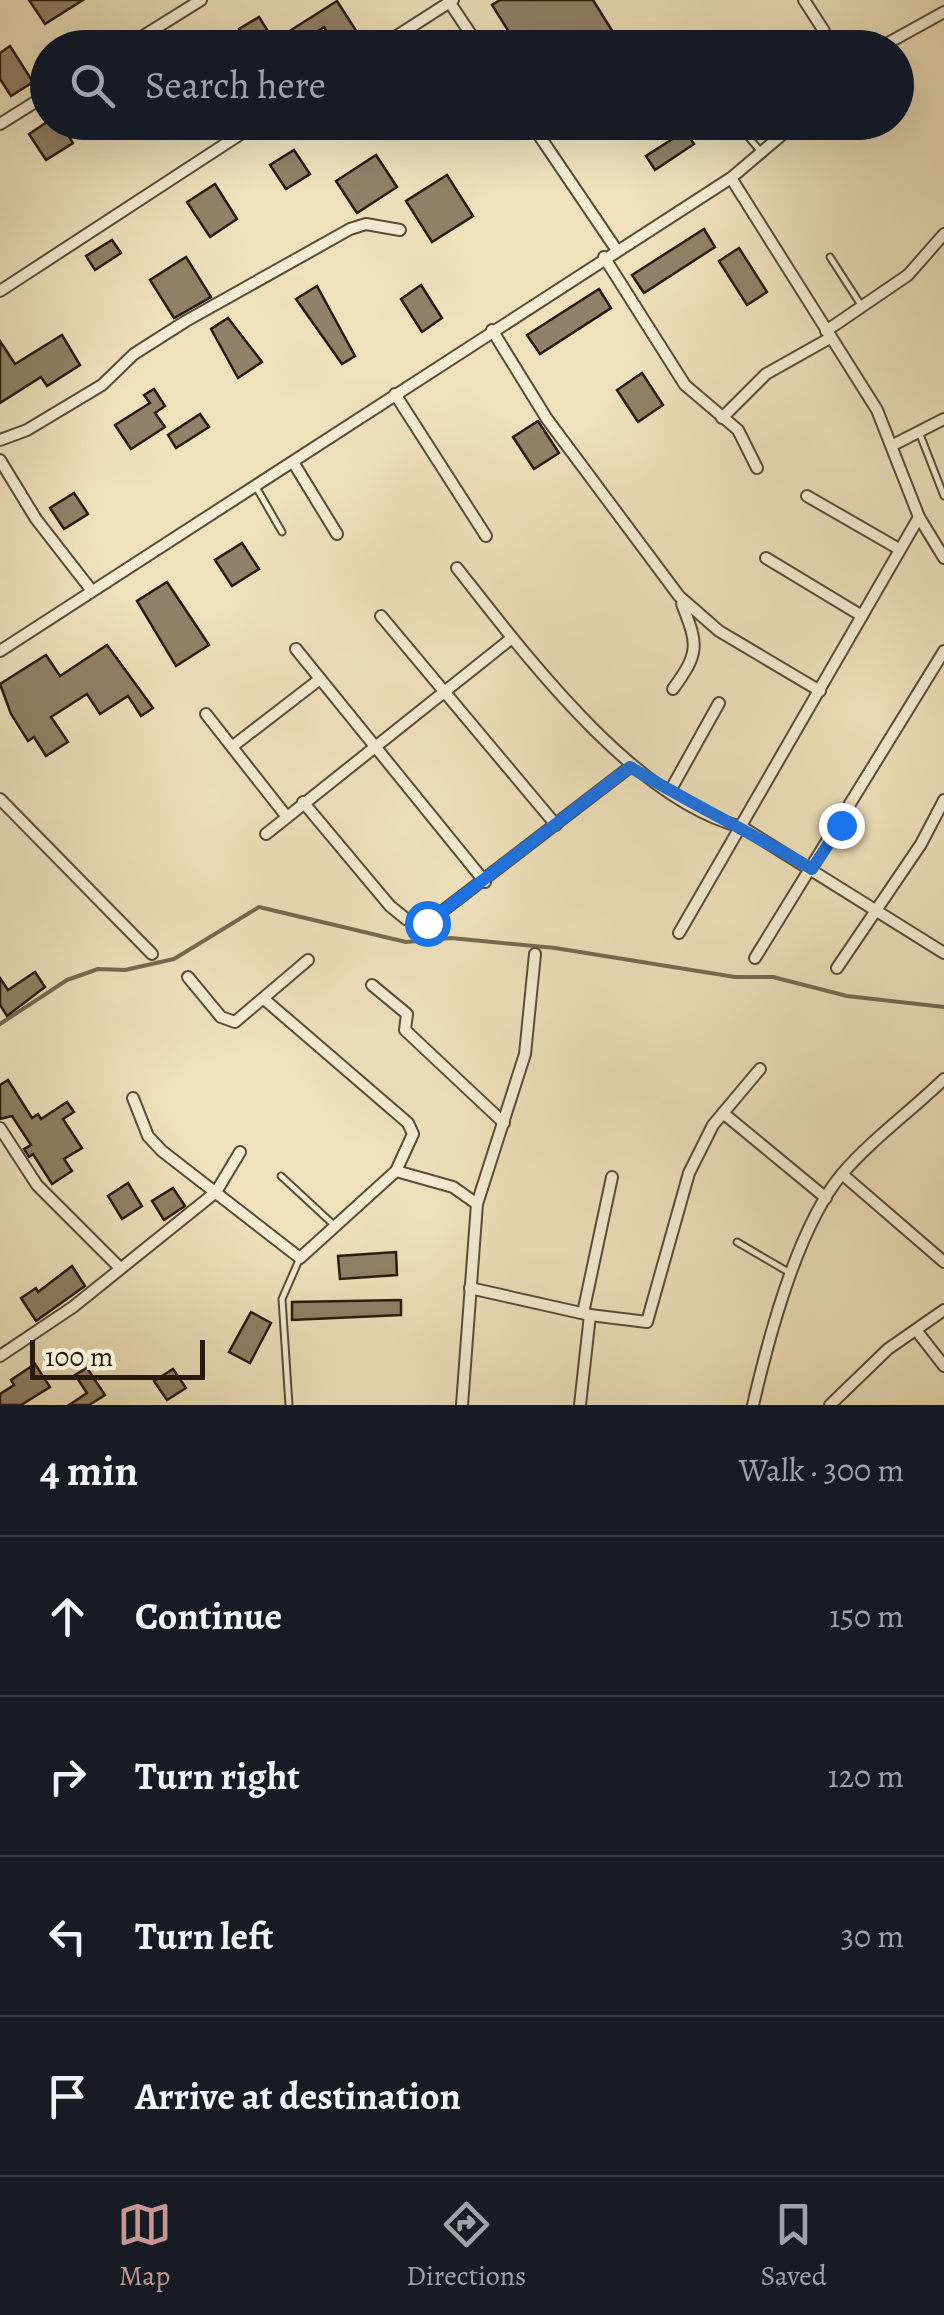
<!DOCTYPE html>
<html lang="en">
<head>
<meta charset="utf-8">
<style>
	body { margin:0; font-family:Alegreya,serif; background:#20242c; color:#f1f3f6 }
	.scale { position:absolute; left:30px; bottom:25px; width:175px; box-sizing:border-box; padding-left:10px; border:5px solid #2a1a0e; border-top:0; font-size:28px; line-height:35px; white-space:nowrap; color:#2a1a0e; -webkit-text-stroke:8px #f4ecd3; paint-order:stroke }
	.stop { position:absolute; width:30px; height:30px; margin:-22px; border:8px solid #1a73e8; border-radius:50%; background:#fff }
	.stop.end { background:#1a73e8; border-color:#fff; box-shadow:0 2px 10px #0008 }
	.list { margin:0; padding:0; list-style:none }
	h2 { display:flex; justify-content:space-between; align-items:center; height:130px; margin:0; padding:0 40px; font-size:42px }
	h2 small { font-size:32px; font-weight:400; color:#9ea1a6 }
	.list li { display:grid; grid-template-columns:65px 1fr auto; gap:30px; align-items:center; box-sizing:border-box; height:160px; padding:0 40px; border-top:2px solid #363941 }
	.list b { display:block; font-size:38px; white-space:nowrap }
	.list em { font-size:32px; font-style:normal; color:#9ea1a6 }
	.icon { flex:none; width:55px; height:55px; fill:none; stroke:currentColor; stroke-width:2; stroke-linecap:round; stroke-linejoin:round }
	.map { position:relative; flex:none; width:944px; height:1405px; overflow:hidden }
	.search { position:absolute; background:#171b24; box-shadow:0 10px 40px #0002; left:30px; right:30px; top:30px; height:110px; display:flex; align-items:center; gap:25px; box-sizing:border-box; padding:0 35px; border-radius:55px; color:#9ea1a6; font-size:38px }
	.sheet { height:770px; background:#171b24 }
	nav { display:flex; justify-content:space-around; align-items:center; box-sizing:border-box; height:140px; border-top:2px solid #363941; background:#171b24; font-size:28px; color:#9ea1a6 }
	nav a { display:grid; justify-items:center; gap:5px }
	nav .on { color:#c59692 }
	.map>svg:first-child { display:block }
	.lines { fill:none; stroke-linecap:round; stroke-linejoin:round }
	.stream { stroke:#776953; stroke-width:4 }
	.building { fill:#908168; stroke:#2a1a0e; stroke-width:2.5 }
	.lane-casing { stroke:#5b4c3a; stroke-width:9 }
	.street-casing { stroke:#5b4c3a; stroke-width:14 }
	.lane { stroke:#f4ecd3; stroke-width:5 }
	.street { stroke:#f4ecd3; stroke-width:10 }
	.route { stroke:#1a73e8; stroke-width:12 }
</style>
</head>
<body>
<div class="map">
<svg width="944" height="1405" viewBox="0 0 944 1405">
	<rect width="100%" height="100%" fill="#eee1bc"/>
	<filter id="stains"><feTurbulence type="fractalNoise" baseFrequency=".002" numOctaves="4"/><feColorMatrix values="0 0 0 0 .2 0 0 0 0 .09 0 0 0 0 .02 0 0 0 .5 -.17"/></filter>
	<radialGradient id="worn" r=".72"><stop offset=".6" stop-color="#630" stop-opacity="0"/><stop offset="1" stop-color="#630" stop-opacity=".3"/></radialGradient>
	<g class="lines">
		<path class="stream" d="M 0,1024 L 67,980 L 98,969 L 125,970 L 174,959 L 259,907 L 406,942 L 451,938 L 555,948 L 735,977 L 773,977 L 847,996 L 944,1007"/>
	</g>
	<g class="building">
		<path d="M 29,0 L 83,0 L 45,24 Z"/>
		<path d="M 500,0 L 593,0 L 623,48 L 519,48 L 492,5 Z"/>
		<path d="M 337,1 L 364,43 L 337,48 L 324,27 L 300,43 L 291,30 Z"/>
		<path d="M 259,17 L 271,36 L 251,48 L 239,29 Z"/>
		<path d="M 10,46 L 33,82 L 11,96 L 0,79 L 0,53 Z"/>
		<path d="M 47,122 L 60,122 L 73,143 L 46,160 L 29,134 Z"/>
		<path d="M 685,131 L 694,144 L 655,170 L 646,156 Z"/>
		<path d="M 294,150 L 310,174 L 286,189 L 270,165 Z"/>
		<path d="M 376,155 L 397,187 L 357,213 L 336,181 Z"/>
		<path d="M 447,175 L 473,216 L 432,242 L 406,201 Z"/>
		<path d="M 215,184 L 237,219 L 210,237 L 187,202 Z"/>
		<path d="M 704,229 L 715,247 L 644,293 L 632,275 Z"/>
		<path d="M 112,240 L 121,253 L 95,270 L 86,256 Z"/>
		<path d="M 739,248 L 767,292 L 747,305 L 719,261 Z"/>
		<path d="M 186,257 L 211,297 L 174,318 L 150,280 Z"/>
		<path d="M 421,285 L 442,318 L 422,332 L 401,299 Z"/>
		<path d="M 317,286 L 355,356 L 342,364 L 296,299 Z"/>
		<path d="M 599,289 L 611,308 L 540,354 L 527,335 Z"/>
		<path d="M 228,318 L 262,362 L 238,378 L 211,329 Z"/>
		<path d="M 62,335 L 80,365 L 47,386 L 41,377 L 0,403 L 0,341 L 15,364 Z"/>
		<path d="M 642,373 L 663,405 L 638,422 L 617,390 Z"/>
		<path d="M 154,389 L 165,406 L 155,413 L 165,427 L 131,449 L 115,425 L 150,403 L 144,395 Z"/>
		<path d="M 200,414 L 209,427 L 176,448 L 168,435 Z"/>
		<path d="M 538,421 L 559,453 L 534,469 L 513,437 Z"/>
		<path d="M 74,493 L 88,514 L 64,529 L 50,508 Z"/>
		<path d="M 242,543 L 259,569 L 232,586 L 215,560 Z"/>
		<path d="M 167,582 L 209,645 L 176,666 L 137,601 Z"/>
		<path d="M 107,645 L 153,708 L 141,716 L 128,696 L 100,714 L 87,694 L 51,717 L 68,742 L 46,756 L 34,737 L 28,741 L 11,714 L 0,684 L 46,655 L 60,676 Z"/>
		<path d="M 35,972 L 45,987 L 7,1016 L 0,1005 L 0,978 L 8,990 Z"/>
		<path d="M 8,1080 L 32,1118 L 38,1114 L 41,1119 L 67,1102 L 74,1112 L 63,1119 L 82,1148 L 64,1159 L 72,1171 L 52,1184 L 33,1154 L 29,1157 L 24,1149 L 31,1145 L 12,1116 L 0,1119 L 0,1085 Z"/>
		<path d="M 128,1183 L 142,1206 L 122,1219 L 108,1196 Z"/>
		<path d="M 173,1188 L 185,1206 L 164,1220 L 152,1201 Z"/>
		<path d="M 396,1252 L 397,1275 L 340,1279 L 338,1256 Z"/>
		<path d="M 72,1266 L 85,1286 L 36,1321 L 21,1298 L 36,1288 L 38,1292 Z"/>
		<path d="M 401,1300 L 401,1315 L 292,1320 L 292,1302 Z"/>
		<path d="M 251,1312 L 271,1323 L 250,1363 L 229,1352 Z"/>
		<path d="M 35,1364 L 50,1387 L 21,1405 L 0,1405 L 0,1394 L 14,1385 L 11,1380 Z"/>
		<path d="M 87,1368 L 105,1395 L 89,1405 L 69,1405 L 87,1393 L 75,1375 Z"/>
		<path d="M 173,1369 L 186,1388 L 167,1400 L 154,1381 Z"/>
	</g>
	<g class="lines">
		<g class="lane-casing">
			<g id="lane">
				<path d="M 736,122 L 761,152"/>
				<path d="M 830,257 L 861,305"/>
				<path d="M 919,432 L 944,496"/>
				<path d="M 256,487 L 282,532"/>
				<path d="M 281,1176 L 335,1226"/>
				<path d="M 737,1242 L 790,1273"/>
				<path d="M 289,1405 L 282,1299 L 299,1260"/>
			</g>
		</g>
		<g class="street-casing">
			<g id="street">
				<path d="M 448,0 L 480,48"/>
				<path d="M 804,0 L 824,31 L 827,48"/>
				<path d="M 124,48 L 201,0"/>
				<path d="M 378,48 L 453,0"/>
				<path d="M 879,48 L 944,12"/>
				<path d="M 530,122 L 616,249"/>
				<path d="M 0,124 L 48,94"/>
				<path d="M 731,178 L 877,410 L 919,517 L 944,558"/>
				<path d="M 604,257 L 685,385 L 738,430 L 757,468"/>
				<path d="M 0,291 L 259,122"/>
				<path d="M 492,330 L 547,419 L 679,596 L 719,631 L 820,691"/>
				<path d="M 826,331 L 908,275 L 944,234"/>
				<path d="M 395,394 L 486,536"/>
				<path d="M 722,418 L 766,374 L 830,338"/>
				<path d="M 0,440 L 27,430 L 102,385 L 134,354 L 186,321 L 350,229 L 366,224 L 400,230"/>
				<path d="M 893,445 L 944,419"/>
				<path d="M 0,460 L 36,519 L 92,591"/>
				<path d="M 293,462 L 337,534"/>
				<path d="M 807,496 L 899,549"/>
				<path d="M 766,558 L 862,616"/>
				<path d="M 457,568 C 524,653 634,801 742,827 L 944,953"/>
				<path d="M 381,616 L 556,825"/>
				<path d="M 296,649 L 485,882"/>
				<path d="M 0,651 L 731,178 L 797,122"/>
				<path d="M 673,689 C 700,652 698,645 682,604"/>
				<path d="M 206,714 L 287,817"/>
				<path d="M 233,746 L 320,679"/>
				<path d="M 670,791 L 719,703"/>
				<path d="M 0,799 L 152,954"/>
				<path d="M 303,802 L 390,906 L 406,919 L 427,923 L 630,767"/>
				<path d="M 266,834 L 512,638"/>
				<path d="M 679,933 L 919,517"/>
				<path d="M 755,958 L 944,651"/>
				<path d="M 837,968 L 921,844 L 944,800"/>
				<path d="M 188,977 L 221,1017 L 235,1022 L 308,960"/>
				<path d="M 372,985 L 407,1014 L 405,1030 L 504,1123"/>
				<path d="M 133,1098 L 148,1136 L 162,1151 L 300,1258 L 396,1171 L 413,1134 L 408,1123 L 264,999"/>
				<path d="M 723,1113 L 826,1198"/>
				<path d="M 0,1128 L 37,1185 L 119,1267"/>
				<path d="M 396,1171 L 453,1187 L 477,1204"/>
				<path d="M 842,1174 L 944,1262"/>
				<path d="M 470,1288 L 590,1315 L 647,1322 L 689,1173 L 713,1125 L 760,1069"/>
				<path d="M 583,1313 L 612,1177"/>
				<path d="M 916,1330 L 944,1366"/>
				<path d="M 0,1356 L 73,1307 L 216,1192 L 240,1152"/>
				<path d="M 462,1405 L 477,1204 L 525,1054 L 535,954"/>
				<path d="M 580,1405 L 590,1315"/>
				<path d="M 753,1405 C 768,1340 798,1226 842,1174 C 871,1140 911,1111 944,1079"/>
				<path d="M 830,1405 L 888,1349 L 944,1310"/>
			</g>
		</g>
		<use href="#lane" class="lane"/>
		<use href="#street" class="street"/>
	</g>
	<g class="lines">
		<path class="route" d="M 427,923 L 630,767 C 690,803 752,833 812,869 L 841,825"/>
	</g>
	<rect width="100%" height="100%" filter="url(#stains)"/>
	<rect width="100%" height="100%" fill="url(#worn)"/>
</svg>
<div class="scale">100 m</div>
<div class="stop" style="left:427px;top:923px"></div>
<div class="stop end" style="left:841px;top:825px"></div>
<div class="search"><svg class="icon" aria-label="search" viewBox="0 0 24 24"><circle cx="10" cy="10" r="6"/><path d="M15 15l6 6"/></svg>Search here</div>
</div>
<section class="sheet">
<h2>4 min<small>Walk · 300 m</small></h2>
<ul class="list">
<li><svg class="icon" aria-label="ahead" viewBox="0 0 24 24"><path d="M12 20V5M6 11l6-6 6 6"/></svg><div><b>Continue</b></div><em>150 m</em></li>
<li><svg class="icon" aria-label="right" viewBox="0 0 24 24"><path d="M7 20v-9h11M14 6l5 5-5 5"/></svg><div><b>Turn right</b></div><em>120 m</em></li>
<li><svg class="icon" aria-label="left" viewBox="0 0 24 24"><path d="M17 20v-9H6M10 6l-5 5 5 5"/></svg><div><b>Turn left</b></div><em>30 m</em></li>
<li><svg class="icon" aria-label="arrive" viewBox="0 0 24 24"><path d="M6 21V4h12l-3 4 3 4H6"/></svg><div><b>Arrive at destination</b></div></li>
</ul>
</section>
<nav>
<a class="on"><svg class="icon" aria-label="map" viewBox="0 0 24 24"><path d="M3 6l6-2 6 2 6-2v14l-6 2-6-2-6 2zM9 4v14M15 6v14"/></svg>Map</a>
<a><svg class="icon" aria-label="directions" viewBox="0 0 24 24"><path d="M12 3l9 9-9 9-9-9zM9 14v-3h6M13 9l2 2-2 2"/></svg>Directions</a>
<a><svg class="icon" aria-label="saved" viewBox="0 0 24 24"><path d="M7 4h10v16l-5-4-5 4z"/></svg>Saved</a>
</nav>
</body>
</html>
